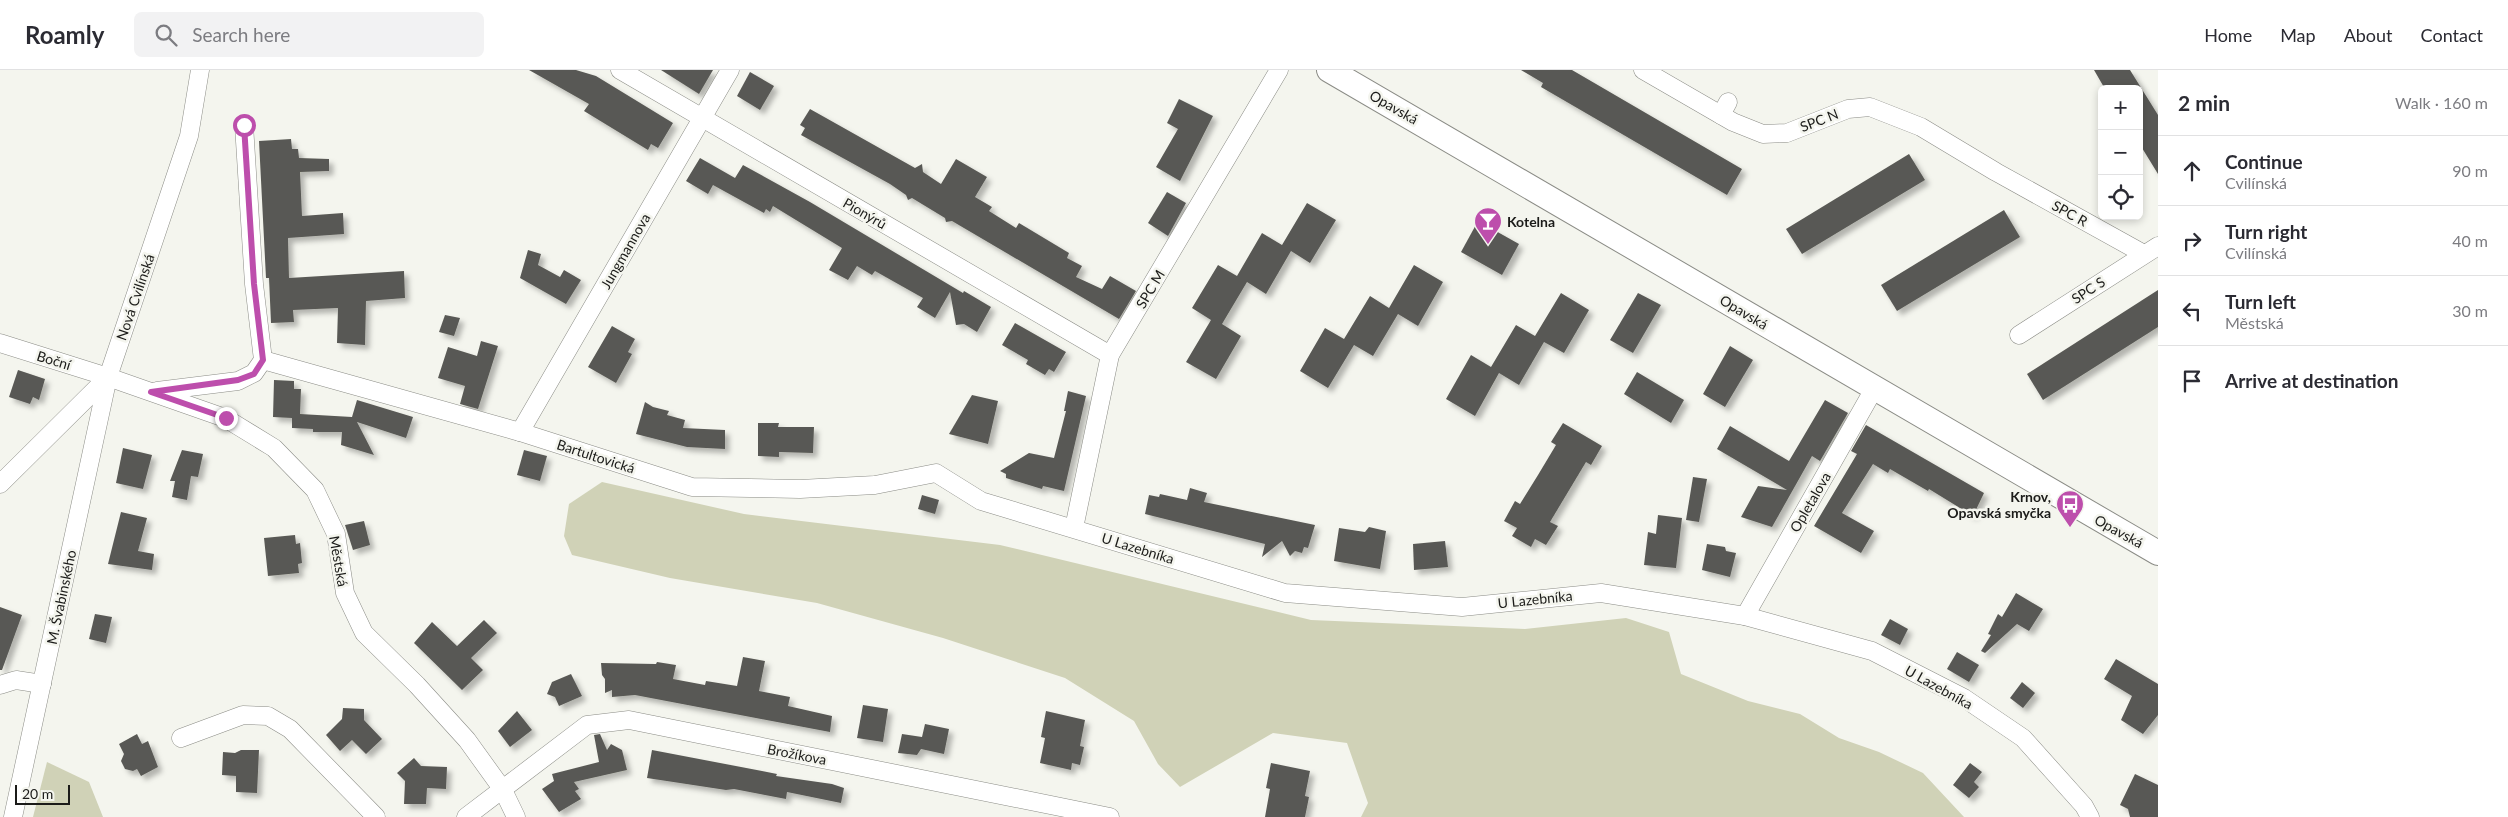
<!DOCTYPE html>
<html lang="en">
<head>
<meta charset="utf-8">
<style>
	body { margin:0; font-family:Lato,sans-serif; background:#f2f2f3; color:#2b2b33 }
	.controls { position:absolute; right:15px; top:15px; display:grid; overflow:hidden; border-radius:8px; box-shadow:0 2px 8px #0003 }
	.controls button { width:45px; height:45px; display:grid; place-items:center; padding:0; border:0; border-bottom:1px solid #e1e1e2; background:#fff; color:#2b2b33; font:25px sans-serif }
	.scale { position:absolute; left:15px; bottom:12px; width:55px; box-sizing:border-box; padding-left:5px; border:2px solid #1b1b19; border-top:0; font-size:14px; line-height:18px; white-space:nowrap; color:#1b1b19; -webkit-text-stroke:4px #f4f5ee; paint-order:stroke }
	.stop { position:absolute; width:15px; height:15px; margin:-11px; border:4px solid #bd4eac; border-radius:50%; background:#fff }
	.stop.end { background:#bd4eac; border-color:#fff; box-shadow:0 1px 5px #0008 }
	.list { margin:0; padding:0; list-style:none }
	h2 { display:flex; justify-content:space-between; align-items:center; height:65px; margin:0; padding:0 20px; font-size:21px }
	h2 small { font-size:16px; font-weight:400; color:#7c7c81 }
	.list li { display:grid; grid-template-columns:32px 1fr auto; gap:15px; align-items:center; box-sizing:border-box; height:70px; padding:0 20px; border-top:1px solid #e1e1e2 }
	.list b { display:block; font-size:19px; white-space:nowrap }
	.list p { margin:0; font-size:16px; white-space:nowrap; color:#7c7c81 }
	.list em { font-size:16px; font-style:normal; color:#7c7c81 }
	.icon { flex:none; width:28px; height:28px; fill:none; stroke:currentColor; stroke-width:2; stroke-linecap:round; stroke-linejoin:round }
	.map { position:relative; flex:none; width:2158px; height:747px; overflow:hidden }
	header { display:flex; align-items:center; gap:30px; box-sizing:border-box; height:70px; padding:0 25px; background:#fff; border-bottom:1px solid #e1e1e2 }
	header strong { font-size:24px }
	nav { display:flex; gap:28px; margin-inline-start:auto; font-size:18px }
	.search { width:350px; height:45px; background:#f2f2f3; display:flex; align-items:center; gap:12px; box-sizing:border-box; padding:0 18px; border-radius:8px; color:#7c7c81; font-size:19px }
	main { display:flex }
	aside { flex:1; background:#fff }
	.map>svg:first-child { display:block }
	.green { fill:#d0d2b7 }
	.building { fill:#595954; filter:url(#shadow) }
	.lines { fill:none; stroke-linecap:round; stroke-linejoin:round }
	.minor-casing { stroke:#8b8c86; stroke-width:19 }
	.secondary-casing { stroke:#8b8c86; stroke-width:26 }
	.minor { stroke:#fff; stroke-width:18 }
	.secondary { stroke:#fff; stroke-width:24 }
	.route { stroke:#bd4eac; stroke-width:6 }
	.labels { text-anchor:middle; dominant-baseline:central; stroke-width:5; stroke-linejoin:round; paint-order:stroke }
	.street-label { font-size:14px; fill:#1b1b19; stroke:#f4f5ee }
	.poi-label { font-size:14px; font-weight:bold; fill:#1b1b19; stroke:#f4f5ee; text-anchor:start }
</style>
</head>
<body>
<header>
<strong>Roamly</strong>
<div class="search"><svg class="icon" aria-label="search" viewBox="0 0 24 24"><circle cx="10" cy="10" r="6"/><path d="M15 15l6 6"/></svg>Search here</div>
<nav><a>Home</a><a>Map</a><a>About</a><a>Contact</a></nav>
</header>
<main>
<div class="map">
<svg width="2158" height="747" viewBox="0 0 2158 747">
	<defs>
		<filter id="shadow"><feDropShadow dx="4.5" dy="4.5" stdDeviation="2.5" flood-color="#0004"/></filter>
	</defs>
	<rect width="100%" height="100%" fill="#f4f5ee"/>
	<g class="green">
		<path d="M 602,412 L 744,444 L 1000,475 L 1311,550 L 1525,559 L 1626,548 L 1669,562 L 1681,604 L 1748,631 L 1800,644 L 1839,668 L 1879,682 L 1923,703 L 1964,747 L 1361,747 L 1368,733 L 1347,673 L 1273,663 L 1180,717 L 1158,694 L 1134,651 L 1065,608 L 943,568 L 817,533 L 670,508 L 572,485 L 564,466 L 569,434 Z"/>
		<path d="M 47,692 L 89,712 L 103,747 L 33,747 Z"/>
	</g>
	<g class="building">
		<path d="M 529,0 L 576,0 L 596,6 L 673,53 L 658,78 L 651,74 L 648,80 L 584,41 L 589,34 Z"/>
		<path d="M 661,0 L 713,0 L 699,24 Z"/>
		<path d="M 1521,0 L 1572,0 L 1742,99 L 1727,125 L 1541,17 L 1543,13 Z"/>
		<path d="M 2094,0 L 2130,0 L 2158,45 L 2158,104 L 2139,73 L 2139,19 L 2105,19 Z"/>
		<path d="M 750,2 L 774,16 L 760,40 L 737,26 Z"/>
		<path d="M 1179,29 L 1213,46 L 1180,111 L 1156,97 L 1178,59 L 1167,53 Z"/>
		<path d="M 810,39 L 915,98 L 922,94 L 923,102 L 941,114 L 956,89 L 987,107 L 975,127 L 992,137 L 989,141 L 1016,158 L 1019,153 L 1069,183 L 1067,188 L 1082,196 L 1076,207 L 1102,219 L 1110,206 L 1136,221 L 1119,249 L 952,151 L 946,152 L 945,148 L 912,128 L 908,130 L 906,125 L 890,114 L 801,65 L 805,58 L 800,55 Z"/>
		<path d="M 291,69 L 292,79 L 298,79 L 299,88 L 329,89 L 329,101 L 300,102 L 302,146 L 343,143 L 344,164 L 288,168 L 289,208 L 404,201 L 405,228 L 366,231 L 365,275 L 337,273 L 338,238 L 293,240 L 294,252 L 271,253 L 269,208 L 266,208 L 259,71 Z"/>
		<path d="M 1909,84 L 1925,110 L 1802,184 L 1786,159 Z"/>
		<path d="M 700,88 L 735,108 L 743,95 L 810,132 L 963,223 L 964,221 L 991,237 L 977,262 L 964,254 L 956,255 L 950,222 L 935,248 L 917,237 L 923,228 L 875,201 L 872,205 L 857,196 L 848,210 L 829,200 L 842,178 L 773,136 L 770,142 L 766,139 L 764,143 L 713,115 L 708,124 L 686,111 Z"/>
		<path d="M 1167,122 L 1186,133 L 1168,166 L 1148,153 Z"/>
		<path d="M 1307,133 L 1336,150 L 1310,193 L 1291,181 L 1266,224 L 1247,212 L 1222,254 L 1241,266 L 1216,309 L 1186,292 L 1211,250 L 1192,238 L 1218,195 L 1237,206 L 1262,163 L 1282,175 Z"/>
		<path d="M 2004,140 L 2020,167 L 1897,241 L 1881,215 Z"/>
		<path d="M 1478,151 L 1519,174 L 1502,205 L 1461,182 Z"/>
		<path d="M 528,180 L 541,184 L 538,195 L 560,207 L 564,200 L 581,210 L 566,234 L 520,208 Z"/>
		<path d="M 1414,195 L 1443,212 L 1418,256 L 1398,244 L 1373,286 L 1354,275 L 1328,318 L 1300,301 L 1325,258 L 1344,269 L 1370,226 L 1389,238 Z"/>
		<path d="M 2158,220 L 2158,257 L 2043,330 L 2027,304 Z"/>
		<path d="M 1561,223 L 1589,240 L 1564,283 L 1544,272 L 1519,315 L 1499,303 L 1475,346 L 1446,329 L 1471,285 L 1491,297 L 1516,255 L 1535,266 Z"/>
		<path d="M 1638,223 L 1661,235 L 1633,283 L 1610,270 Z"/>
		<path d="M 445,245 L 460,248 L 454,266 L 439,262 Z"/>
		<path d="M 1015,253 L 1066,282 L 1054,302 L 1049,299 L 1045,305 L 1026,294 L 1028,290 L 1002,275 Z"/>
		<path d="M 612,256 L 635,269 L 628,282 L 632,284 L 616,313 L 588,297 Z"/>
		<path d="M 481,271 L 498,276 L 478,339 L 460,334 L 465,316 L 438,308 L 448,277 L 477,286 Z"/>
		<path d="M 1730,276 L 1753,290 L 1725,337 L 1703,324 Z"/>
		<path d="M 18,300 L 45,309 L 39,330 L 33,327 L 30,334 L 9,327 Z"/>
		<path d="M 1637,302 L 1684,330 L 1671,353 L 1624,324 Z"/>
		<path d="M 274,310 L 294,311 L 294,319 L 301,319 L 300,344 L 352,347 L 357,330 L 413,347 L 406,368 L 357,352 L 374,385 L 341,375 L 342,362 L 313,362 L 313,359 L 292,358 L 292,348 L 273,347 Z"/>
		<path d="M 1068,321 L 1086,326 L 1064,421 L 1043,416 L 1042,419 L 1006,408 L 1006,404 L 1000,401 L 1029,383 L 1054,388 L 1066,341 L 1064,341 Z"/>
		<path d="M 972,325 L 998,331 L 988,374 L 949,364 Z"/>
		<path d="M 1825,330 L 1848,343 L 1820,391 L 1812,386 L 1772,457 L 1741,447 L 1758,416 L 1787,420 L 1717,379 L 1730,356 L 1789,391 Z"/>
		<path d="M 645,332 L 653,337 L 669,341 L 667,345 L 685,350 L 683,358 L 725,360 L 725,379 L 687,377 L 636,364 Z"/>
		<path d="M 758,353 L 779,353 L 778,357 L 814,357 L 813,383 L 779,382 L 779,387 L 758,386 Z"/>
		<path d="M 1563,353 L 1602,376 L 1591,395 L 1586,392 L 1550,452 L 1558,456 L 1546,475 L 1535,469 L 1531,477 L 1512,466 L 1517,458 L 1504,451 L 1515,431 L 1520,434 L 1538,405 L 1556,375 L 1551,372 Z"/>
		<path d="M 1866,355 L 1984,423 L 1973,446 L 1929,419 L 1928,421 L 1890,399 L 1888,403 L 1873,394 L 1842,443 L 1874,461 L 1861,483 L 1814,456 L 1857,384 L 1851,381 Z"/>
		<path d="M 123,378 L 152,385 L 143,419 L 116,413 Z"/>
		<path d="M 182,380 L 203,384 L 198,407 L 191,406 L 187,430 L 172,427 L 175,411 L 170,411 Z"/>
		<path d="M 524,380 L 547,386 L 540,411 L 517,405 Z"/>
		<path d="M 1693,407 L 1707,409 L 1699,452 L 1686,450 Z"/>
		<path d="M 1190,418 L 1207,423 L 1204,432 L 1315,455 L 1308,478 L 1304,477 L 1302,483 L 1295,481 L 1290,486 L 1282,471 L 1262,487 L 1265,474 L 1145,444 L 1149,425 L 1159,427 L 1160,424 L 1187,430 Z"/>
		<path d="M 922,425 L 939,430 L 935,444 L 918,439 Z"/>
		<path d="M 121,442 L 147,448 L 138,481 L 154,484 L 152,500 L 108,494 Z"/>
		<path d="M 1658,445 L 1682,448 L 1676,498 L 1644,495 L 1648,462 L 1656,464 Z"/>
		<path d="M 364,451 L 370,475 L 353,480 L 345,455 Z"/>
		<path d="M 1369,457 L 1386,461 L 1380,499 L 1334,491 L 1339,458 L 1365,462 Z"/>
		<path d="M 295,465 L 296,474 L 300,473 L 302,493 L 298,494 L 299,503 L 268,506 L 264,468 Z"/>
		<path d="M 1445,471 L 1448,497 L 1414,500 L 1413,474 Z"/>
		<path d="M 1707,474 L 1725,477 L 1726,481 L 1736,483 L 1730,507 L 1702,500 Z"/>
		<path d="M 2016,523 L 2043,539 L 2029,561 L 2017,554 L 1985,583 L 1981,581 L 1991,565 L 1988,564 L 1998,544 L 2002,547 Z"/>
		<path d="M 0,537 L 22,545 L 2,600 L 0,600 Z"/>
		<path d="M 95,544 L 112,547 L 106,573 L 89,569 Z"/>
		<path d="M 1890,549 L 1908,559 L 1900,575 L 1881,565 Z"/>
		<path d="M 484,550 L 497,563 L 471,588 L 483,600 L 462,620 L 414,573 L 432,552 L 457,576 Z"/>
		<path d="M 1957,582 L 1979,595 L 1969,612 L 1947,599 Z"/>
		<path d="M 743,587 L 765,591 L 759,621 L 790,627 L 788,636 L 832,646 L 830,662 L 635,625 L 612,627 L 612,620 L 605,623 L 605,609 L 602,605 L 601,593 L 656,594 L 657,592 L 676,595 L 673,609 L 705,615 L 706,611 L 737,616 Z"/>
		<path d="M 2116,589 L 2158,614 L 2158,645 L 2143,664 L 2121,650 L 2132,626 L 2104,609 Z"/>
		<path d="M 571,604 L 582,626 L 559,636 L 555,627 L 547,624 L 552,612 Z"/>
		<path d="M 2022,612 L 2035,623 L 2023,638 L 2010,628 Z"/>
		<path d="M 863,635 L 888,639 L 883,672 L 857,668 Z"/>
		<path d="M 343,638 L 364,639 L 364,650 L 382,669 L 366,684 L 352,670 L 340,681 L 326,665 L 342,649 Z"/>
		<path d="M 517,641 L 532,660 L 510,677 L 498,661 Z"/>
		<path d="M 1046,641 L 1085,650 L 1080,676 L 1084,677 L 1080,695 L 1072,693 L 1071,700 L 1040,693 L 1045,668 L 1041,667 Z"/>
		<path d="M 925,654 L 949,659 L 944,684 L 921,679 L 917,685 L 898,683 L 902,664 L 922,667 Z"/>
		<path d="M 137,664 L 142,674 L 148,671 L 158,697 L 141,706 L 137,699 L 133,701 L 125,699 L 121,691 L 124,684 L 119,674 Z"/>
		<path d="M 600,664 L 607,680 L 611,674 L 622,680 L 627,700 L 574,712 L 579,719 L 575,721 L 581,729 L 559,742 L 542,719 L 554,711 L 552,704 L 599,692 L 594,665 Z"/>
		<path d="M 241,680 L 259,680 L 257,723 L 236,722 L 236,706 L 222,705 L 223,682 L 235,683 Z"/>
		<path d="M 652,680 L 762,701 L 777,704 L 776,706 L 832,714 L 844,718 L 841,733 L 787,722 L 786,729 L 734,719 L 726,720 L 647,708 Z"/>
		<path d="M 414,688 L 421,696 L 447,697 L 446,719 L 427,718 L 426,734 L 404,734 L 405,711 L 397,703 Z"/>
		<path d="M 1271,693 L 1310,701 L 1305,726 L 1309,727 L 1305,747 L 1265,747 L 1270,719 L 1266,718 Z"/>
		<path d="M 1970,693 L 1982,702 L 1974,712 L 1979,717 L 1969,728 L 1953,715 Z"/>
		<path d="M 2135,704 L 2158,715 L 2158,747 L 2130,747 L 2128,739 L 2120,735 Z"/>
	</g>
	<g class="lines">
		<g class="minor-casing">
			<g id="minor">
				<path d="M 620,0 L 1110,285"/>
				<path d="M 1643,0 L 1733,52 L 1763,64 L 1787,63 L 1848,39 L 1870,37 L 1921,57 L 1996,102 L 2144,184"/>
				<path d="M 1721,45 L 1728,32"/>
				<path d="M 2019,265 L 2158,176"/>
				<path d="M 0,273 L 108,307 L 225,348 L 274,378 L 315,420 L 336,464 L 345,523 L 364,563 L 417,615 L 467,670 L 503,720 L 516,747"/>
				<path d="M 263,290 L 520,362 L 692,417 L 800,419 L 875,415 L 936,403 L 981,431 L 1285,523 L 1462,537 L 1601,523 L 1745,546 L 1872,581 L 1964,628 L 2023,668 L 2084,736 L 2090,747"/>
				<path d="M 157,321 L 238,311 L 254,303 L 263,290 L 254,214 L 244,55"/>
				<path d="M 520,362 L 730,0"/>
				<path d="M 0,414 L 108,307 L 189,66 L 200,0"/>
				<path d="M 1074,458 L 1110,285 L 1279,0"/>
				<path d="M 1745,546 L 1874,319"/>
				<path d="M 0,615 L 16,610 L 42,614"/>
				<path d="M 181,668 L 243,645 L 268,646 L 290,659 L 376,747"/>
				<path d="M 13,747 L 108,307"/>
				<path d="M 466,747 L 587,655 L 629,650 L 1110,747"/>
			</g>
		</g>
		<g class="secondary-casing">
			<path id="secondary" d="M 1329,0 L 2158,483"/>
		</g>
		<use href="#minor" class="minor"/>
		<use href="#secondary" class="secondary"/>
	</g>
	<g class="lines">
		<path class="route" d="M 226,348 L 151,322 L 238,310 L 254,304 L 263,290 L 254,214 L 244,55"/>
	</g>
	<defs>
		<g id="bar-pin" transform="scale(1.4375)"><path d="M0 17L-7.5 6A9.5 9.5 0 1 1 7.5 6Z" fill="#bd4eac" stroke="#f4f5ee"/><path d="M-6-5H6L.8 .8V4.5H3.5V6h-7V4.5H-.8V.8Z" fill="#fff"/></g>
		<g id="bus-pin" transform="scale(1.4375)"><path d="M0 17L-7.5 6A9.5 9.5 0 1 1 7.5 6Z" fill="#bd4eac" stroke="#f4f5ee"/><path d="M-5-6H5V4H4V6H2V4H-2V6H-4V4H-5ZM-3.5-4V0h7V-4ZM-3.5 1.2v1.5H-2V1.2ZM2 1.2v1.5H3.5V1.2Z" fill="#fff"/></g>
	</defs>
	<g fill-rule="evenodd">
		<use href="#bar-pin" x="1488" y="151"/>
		<use href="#bus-pin" x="2070" y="434"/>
	</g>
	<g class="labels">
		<g class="street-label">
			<text transform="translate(1394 37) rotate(30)">Opavská</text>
			<text transform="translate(1819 50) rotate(-21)">SPC N</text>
			<text transform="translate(865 143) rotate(30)">Pionýrů</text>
			<text transform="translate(2070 143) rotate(29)">SPC R</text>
			<text transform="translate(625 181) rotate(-60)">Jungmannova</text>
			<text transform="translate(1150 219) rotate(-59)">SPC M</text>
			<text transform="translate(2088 220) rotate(-33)">SPC S</text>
			<text transform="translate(135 227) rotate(-71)">Nová Cvilínská</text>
			<text transform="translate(1744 242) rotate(31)">Opavská</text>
			<text transform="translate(54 290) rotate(17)">Boční</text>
			<text transform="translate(596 386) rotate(18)">Bartultovická</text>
			<text transform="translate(1810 432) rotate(-60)">Opletalova</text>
			<text transform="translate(2119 461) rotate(29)">Opavská</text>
			<text transform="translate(1138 478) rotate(17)">U Lazebníka</text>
			<text transform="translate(339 491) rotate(80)">Městská</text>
			<text transform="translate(61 527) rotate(-78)">M. Švabinského</text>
			<text transform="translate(1535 529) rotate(-6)">U Lazebníka</text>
			<text transform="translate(1939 617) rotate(29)">U Lazebníka</text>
			<text transform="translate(797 684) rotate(11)">Brožíkova</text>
		</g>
		<g class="poi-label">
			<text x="1507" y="151">Kotelna</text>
			<text x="2051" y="426" text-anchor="end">Krnov,<tspan x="2051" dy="16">Opavská smyčka</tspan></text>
		</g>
	</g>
</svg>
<div class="controls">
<button>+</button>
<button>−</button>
<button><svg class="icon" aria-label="locate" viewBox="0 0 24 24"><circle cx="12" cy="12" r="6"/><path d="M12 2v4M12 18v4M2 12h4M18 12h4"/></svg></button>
</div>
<div class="scale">20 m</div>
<div class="stop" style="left:244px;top:55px"></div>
<div class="stop end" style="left:226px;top:348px"></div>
</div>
<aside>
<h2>2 min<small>Walk · 160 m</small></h2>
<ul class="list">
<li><svg class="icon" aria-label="ahead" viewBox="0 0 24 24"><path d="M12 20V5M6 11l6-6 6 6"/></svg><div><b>Continue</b><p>Cvilínská</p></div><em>90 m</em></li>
<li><svg class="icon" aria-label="right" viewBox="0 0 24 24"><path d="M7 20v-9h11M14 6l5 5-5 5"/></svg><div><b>Turn right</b><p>Cvilínská</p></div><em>40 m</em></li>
<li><svg class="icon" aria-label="left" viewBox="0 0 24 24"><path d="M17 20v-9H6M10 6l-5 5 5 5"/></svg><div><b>Turn left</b><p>Městská</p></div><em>30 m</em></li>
<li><svg class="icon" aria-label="arrive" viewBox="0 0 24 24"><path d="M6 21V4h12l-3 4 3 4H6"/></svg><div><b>Arrive at destination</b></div></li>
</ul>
</aside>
</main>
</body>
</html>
